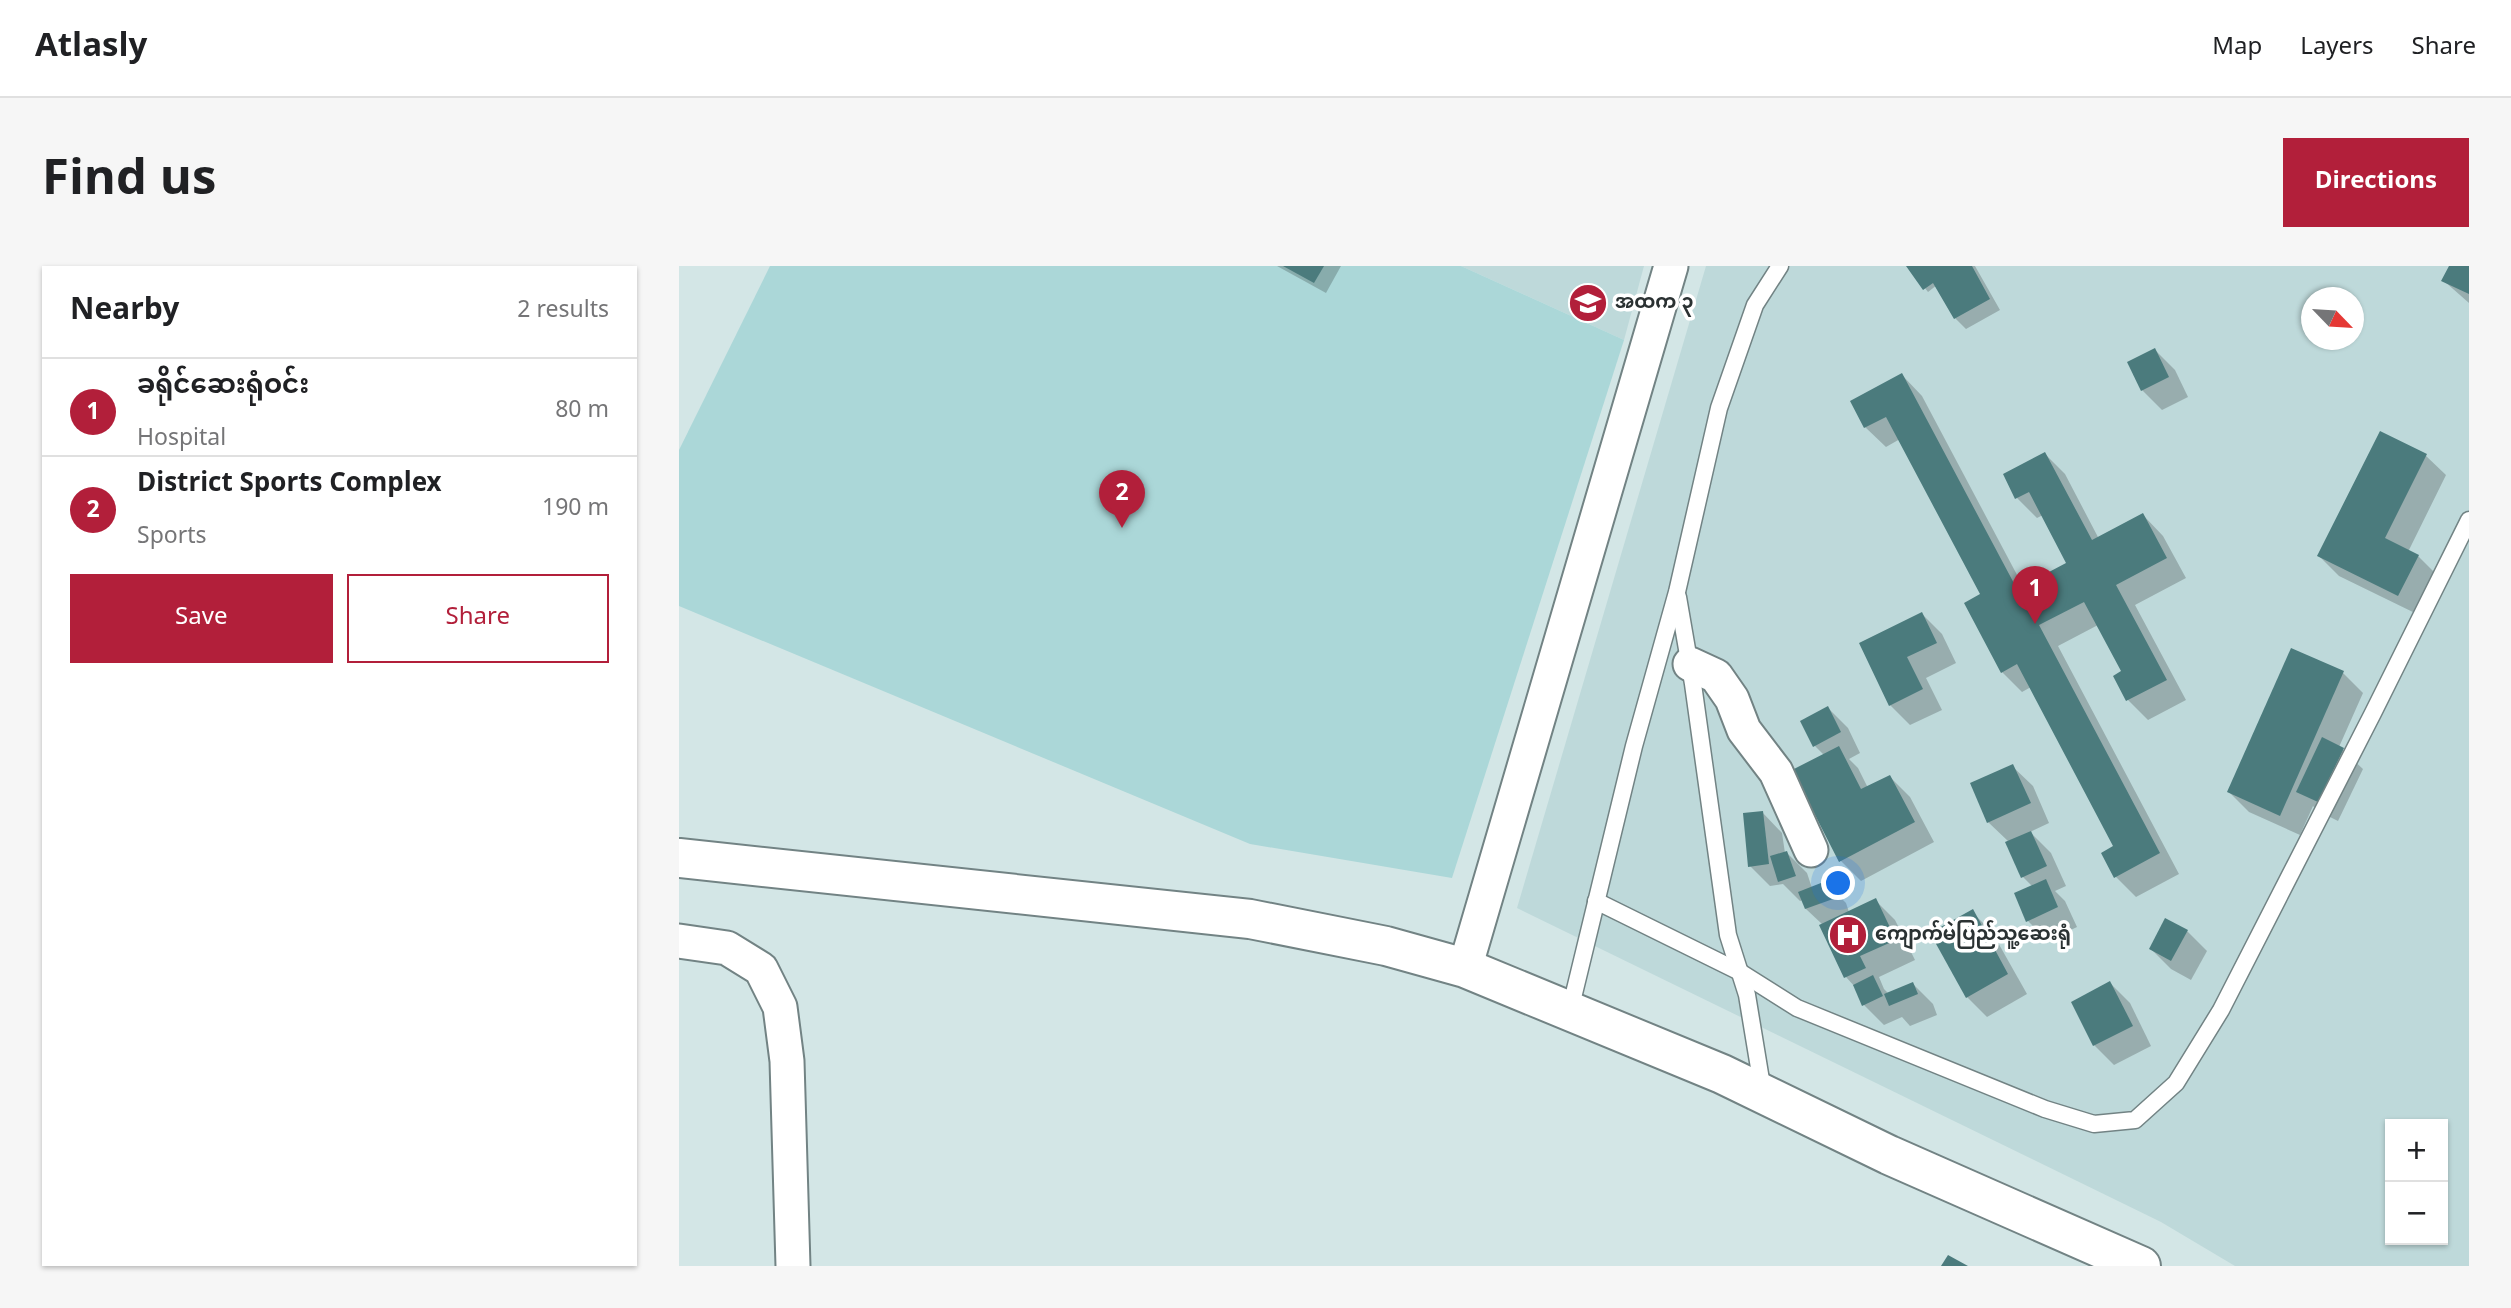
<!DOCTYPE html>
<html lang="en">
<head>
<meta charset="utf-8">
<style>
	body { margin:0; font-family:Georgia,"Noto Sans Myanmar",serif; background:#f6f6f6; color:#202124 }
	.controls { position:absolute; right:21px; bottom:21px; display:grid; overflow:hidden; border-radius:0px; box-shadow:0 2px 5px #0004 }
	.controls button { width:63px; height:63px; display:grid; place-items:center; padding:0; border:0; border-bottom:2px solid #e0e0e0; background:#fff; color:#202124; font:35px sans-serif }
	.compass { position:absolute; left:1622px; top:21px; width:63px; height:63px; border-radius:50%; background:#fff; box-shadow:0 2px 5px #0004; rotate:115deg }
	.you { position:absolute; left:1160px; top:618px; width:24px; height:24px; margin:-18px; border:5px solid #fff; border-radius:50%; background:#1a73e8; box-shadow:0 0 0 10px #1a73e833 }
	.badge { display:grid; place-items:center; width:46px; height:46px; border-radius:50%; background:#b21f3a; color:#fff; font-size:23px; font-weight:700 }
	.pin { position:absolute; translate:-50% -58px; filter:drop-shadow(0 2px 4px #0008) }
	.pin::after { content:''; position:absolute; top:37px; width:24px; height:21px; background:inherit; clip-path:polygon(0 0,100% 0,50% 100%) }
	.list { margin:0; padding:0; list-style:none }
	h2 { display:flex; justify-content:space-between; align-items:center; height:91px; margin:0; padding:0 28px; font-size:30px }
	h2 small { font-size:23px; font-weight:400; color:#757577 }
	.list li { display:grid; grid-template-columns:46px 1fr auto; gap:21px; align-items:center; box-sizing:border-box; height:98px; padding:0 28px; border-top:2px solid #e0e0e0 }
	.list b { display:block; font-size:26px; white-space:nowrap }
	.list p { margin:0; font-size:23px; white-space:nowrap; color:#757577 }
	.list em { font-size:23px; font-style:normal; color:#757577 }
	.actions { display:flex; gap:14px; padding:21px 28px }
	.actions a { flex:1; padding:16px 0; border:2px solid #b21f3a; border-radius:0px; text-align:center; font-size:24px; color:#b21f3a }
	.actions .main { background:#b21f3a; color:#fff }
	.map { position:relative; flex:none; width:1790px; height:1000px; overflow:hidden; border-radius:0px }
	header { display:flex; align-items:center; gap:42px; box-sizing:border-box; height:98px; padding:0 35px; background:#fff; border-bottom:2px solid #e0e0e0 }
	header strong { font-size:33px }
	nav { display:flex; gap:38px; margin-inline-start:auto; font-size:24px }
	.intro { display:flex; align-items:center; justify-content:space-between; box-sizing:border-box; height:168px; padding:0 42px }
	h1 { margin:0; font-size:49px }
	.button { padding:18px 32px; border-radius:0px; background:#b21f3a; color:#fff; font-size:24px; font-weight:700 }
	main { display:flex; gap:42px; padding:0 42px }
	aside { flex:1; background:#fff; border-radius:0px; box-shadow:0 2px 5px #0004 }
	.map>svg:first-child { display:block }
	.built { fill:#bed9da; fill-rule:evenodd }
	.green { fill:#abd7d8 }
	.shadow { fill:#0003 }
	.building { fill:#4b7b7d }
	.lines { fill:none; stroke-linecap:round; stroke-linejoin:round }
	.service-casing { stroke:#728384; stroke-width:19 }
	.minor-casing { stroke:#728384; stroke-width:37 }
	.tertiary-casing { stroke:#728384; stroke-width:42 }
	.service { stroke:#fff; stroke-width:16 }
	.minor { stroke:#fff; stroke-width:33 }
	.tertiary { stroke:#fff; stroke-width:38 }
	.labels { text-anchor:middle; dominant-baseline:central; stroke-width:7; stroke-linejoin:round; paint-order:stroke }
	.poi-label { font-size:19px; font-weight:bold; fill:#2a3132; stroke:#fff; text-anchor:start }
</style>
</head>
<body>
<header>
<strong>Atlasly</strong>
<nav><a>Map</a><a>Layers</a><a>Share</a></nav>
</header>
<div class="intro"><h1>Find us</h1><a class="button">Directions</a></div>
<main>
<aside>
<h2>Nearby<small>2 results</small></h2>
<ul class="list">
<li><span class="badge">1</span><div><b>ခရိုင်ဆေးရုံဝင်း</b><p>Hospital</p></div><em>80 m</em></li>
<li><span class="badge">2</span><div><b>District Sports Complex</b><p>Sports</p></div><em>190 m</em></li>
</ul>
<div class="actions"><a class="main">Save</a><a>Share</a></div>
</aside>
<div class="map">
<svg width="1790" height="1000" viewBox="0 0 1790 1000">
	<rect width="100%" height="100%" fill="#d3e6e6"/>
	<g class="built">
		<path d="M 782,0 L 965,0 L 945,74 Z"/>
		<path d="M 1027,0 L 1790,0 L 1790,1000 L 1556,1000 L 1482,956 L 838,642 ZM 1632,32 L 1674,32 L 1674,74 L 1632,74 ZM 1711,858 L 1764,858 L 1764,974 L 1711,974 Z"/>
	</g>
	<path class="green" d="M 91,0 L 782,0 L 945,74 L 773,612 L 571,578 L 0,340 L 0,184 Z"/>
	<g class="shadow">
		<path d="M 598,0 L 662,0 L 647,27 Z"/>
		<path d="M 1229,0 L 1296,0 L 1321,44 L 1287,63 L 1276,52 L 1258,19 L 1249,26 Z"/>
		<path d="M 1772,0 L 1790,0 L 1790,37 L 1765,15 Z"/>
		<path d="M 1476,84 L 1496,104 L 1509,131 L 1483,144 L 1463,124 Z"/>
		<path d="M 1223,109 L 1243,130 L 1345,322 L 1390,298 L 1364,249 L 1358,252 L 1338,232 L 1366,188 L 1386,208 L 1420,273 L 1464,249 L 1484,270 L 1507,312 L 1456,339 L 1507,434 L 1469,454 L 1449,434 L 1436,410 L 1444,406 L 1419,359 L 1379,380 L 1500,608 L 1457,631 L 1437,611 L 1424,587 L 1437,580 L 1352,421 L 1343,426 L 1323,406 L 1303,328 L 1221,173 L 1207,181 L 1186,161 Z"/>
		<path d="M 1746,189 L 1767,209 L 1729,286 L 1739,290 L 1759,310 L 1740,349 L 1660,310 L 1640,290 Z"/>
		<path d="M 1243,348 L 1263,368 L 1277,397 L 1247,412 L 1263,444 L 1231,459 L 1211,439 L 1182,378 Z"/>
		<path d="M 1664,407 L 1684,427 L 1660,481 L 1684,503 L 1659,555 L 1639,545 L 1634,540 L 1621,569 L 1570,546 L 1550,526 Z"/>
		<path d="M 1149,442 L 1169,462 L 1181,487 L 1170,493 L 1179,502 L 1189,522 L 1211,511 L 1231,531 L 1255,576 L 1182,615 L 1162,595 L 1145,489 L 1136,480 Z"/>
		<path d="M 1333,500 L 1354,520 L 1370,557 L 1351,566 L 1372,587 L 1387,620 L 1376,625 L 1386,635 L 1398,661 L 1369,675 L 1349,655 L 1354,621 L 1344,611 L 1330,576 L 1309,556 Z"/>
		<path d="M 1083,546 L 1103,567 L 1106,587 L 1108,587 L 1128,607 L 1133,622 L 1147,617 L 1167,637 L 1170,646 L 1196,634 L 1216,654 L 1236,694 L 1200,711 L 1205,723 L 1210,728 L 1234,718 L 1254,738 L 1258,749 L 1231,760 L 1223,751 L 1205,759 L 1185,739 L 1176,721 L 1167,711 L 1144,659 L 1127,643 L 1124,634 L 1121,635 L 1104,618 L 1091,620 L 1071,600 Z"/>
		<path d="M 1293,646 L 1313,666 L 1348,728 L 1308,751 L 1288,731 Z"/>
		<path d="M 1508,665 L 1528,685 L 1512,714 L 1492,703 L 1472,683 Z"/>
		<path d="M 1431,717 L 1451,737 L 1472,780 L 1435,799 L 1415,779 L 1394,736 Z"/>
	</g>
	<g class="building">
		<path d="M 604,0 L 645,0 L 635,17 Z"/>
		<path d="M 1227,0 L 1293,0 L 1311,33 L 1275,53 L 1254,17 L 1244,24 Z"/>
		<path d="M 1770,0 L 1790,0 L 1790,28 L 1762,15 Z"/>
		<path d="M 1476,82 L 1490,111 L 1462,125 L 1448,96 Z"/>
		<path d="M 1223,107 L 1338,323 L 1387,297 L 1350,226 L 1336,233 L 1324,208 L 1366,186 L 1413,274 L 1464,247 L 1488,292 L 1437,319 L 1488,414 L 1447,435 L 1434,410 L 1442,405 L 1405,336 L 1360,359 L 1481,587 L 1435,612 L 1422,587 L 1434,580 L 1338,398 L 1322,407 L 1285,337 L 1301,328 L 1207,151 L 1185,162 L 1171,135 Z"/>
		<path d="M 1701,165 L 1748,188 L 1706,272 L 1740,289 L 1719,330 L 1638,290 Z"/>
		<path d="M 1243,346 L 1258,377 L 1228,391 L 1244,423 L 1210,440 L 1180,377 Z"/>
		<path d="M 1612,382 L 1665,405 L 1601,550 L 1548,526 Z"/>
		<path d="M 1149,440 L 1162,466 L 1134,481 L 1121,455 Z"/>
		<path d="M 1643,471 L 1665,482 L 1639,536 L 1617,526 Z"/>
		<path d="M 1160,480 L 1182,523 L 1211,509 L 1236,556 L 1160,596 L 1113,504 Z"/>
		<path d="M 1334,498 L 1352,537 L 1308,557 L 1291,517 Z"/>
		<path d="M 1084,545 L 1090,598 L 1069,601 L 1064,547 Z"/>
		<path d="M 1352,565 L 1368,600 L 1342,612 L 1326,576 Z"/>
		<path d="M 1108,585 L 1117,610 L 1099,616 L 1091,590 Z"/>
		<path d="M 1367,613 L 1379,641 L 1347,656 L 1335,627 Z"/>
		<path d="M 1147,615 L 1154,633 L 1126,643 L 1119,626 Z"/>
		<path d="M 1197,632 L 1217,674 L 1181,690 L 1187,702 L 1165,712 L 1140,659 Z"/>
		<path d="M 1294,643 L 1329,708 L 1287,732 L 1251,667 Z"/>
		<path d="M 1486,652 L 1509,664 L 1492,695 L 1470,683 Z"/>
		<path d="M 1194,709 L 1204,730 L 1183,740 L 1174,719 Z"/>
		<path d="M 1431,715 L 1454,760 L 1414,780 L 1392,736 Z"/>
		<path d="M 1234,716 L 1239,728 L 1210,740 L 1205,728 Z"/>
		<path d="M 1269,989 L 1289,1000 L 1262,1000 Z"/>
	</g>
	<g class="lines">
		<g class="service-casing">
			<g id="service">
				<path d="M 999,331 L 1014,418 L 1049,669 L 1068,729 L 1084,826"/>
				<path d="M 917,635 L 1061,706 L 1118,742 L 1366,843 L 1415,858 L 1456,854 L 1497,817 L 1542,744 L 1694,447 L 1790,254"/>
				<path d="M 891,744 L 955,480 L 998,326 L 1040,142 L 1076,39 L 1101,0"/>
			</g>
		</g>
		<g class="minor-casing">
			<g id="minor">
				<path d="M 1011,398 L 1037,410 L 1053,433 L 1065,464 L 1097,506 L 1132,584"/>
				<path d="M 0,675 L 48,682 L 82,703 L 101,741 L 108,795 L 114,1000"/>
				<path d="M 786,702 L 992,0"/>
			</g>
		</g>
		<g class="tertiary-casing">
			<path id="tertiary" d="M 0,592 L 571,653 L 707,680 L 786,702 L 1043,808 L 1210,889 L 1462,1000"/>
		</g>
		<use href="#service" class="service"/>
		<use href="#minor" class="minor"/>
		<use href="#tertiary" class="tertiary"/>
	</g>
	<defs>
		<g id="school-disc" transform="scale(2.0125)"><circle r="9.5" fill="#b21f3a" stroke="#fff"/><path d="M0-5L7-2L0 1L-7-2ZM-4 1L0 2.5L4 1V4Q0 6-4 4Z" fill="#fff"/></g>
		<g id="hospital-disc" transform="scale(2.0125)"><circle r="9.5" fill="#b21f3a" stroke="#fff"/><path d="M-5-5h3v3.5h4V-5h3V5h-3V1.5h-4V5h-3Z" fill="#fff"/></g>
	</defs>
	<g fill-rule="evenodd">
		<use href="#school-disc" x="909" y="37"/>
		<use href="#hospital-disc" x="1169" y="669"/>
	</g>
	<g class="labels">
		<g class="poi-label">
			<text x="936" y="37">အထက ၃</text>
			<text x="1196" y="669">ကျောက်မဲပြည်သူ့ဆေးရုံ</text>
		</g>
	</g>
</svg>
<div class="controls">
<button>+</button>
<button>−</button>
</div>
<svg class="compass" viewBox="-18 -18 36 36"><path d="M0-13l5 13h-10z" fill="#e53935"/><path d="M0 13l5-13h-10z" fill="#757577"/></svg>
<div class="you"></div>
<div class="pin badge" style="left:1356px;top:358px">1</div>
<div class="pin badge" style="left:443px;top:262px">2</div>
</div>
</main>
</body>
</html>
